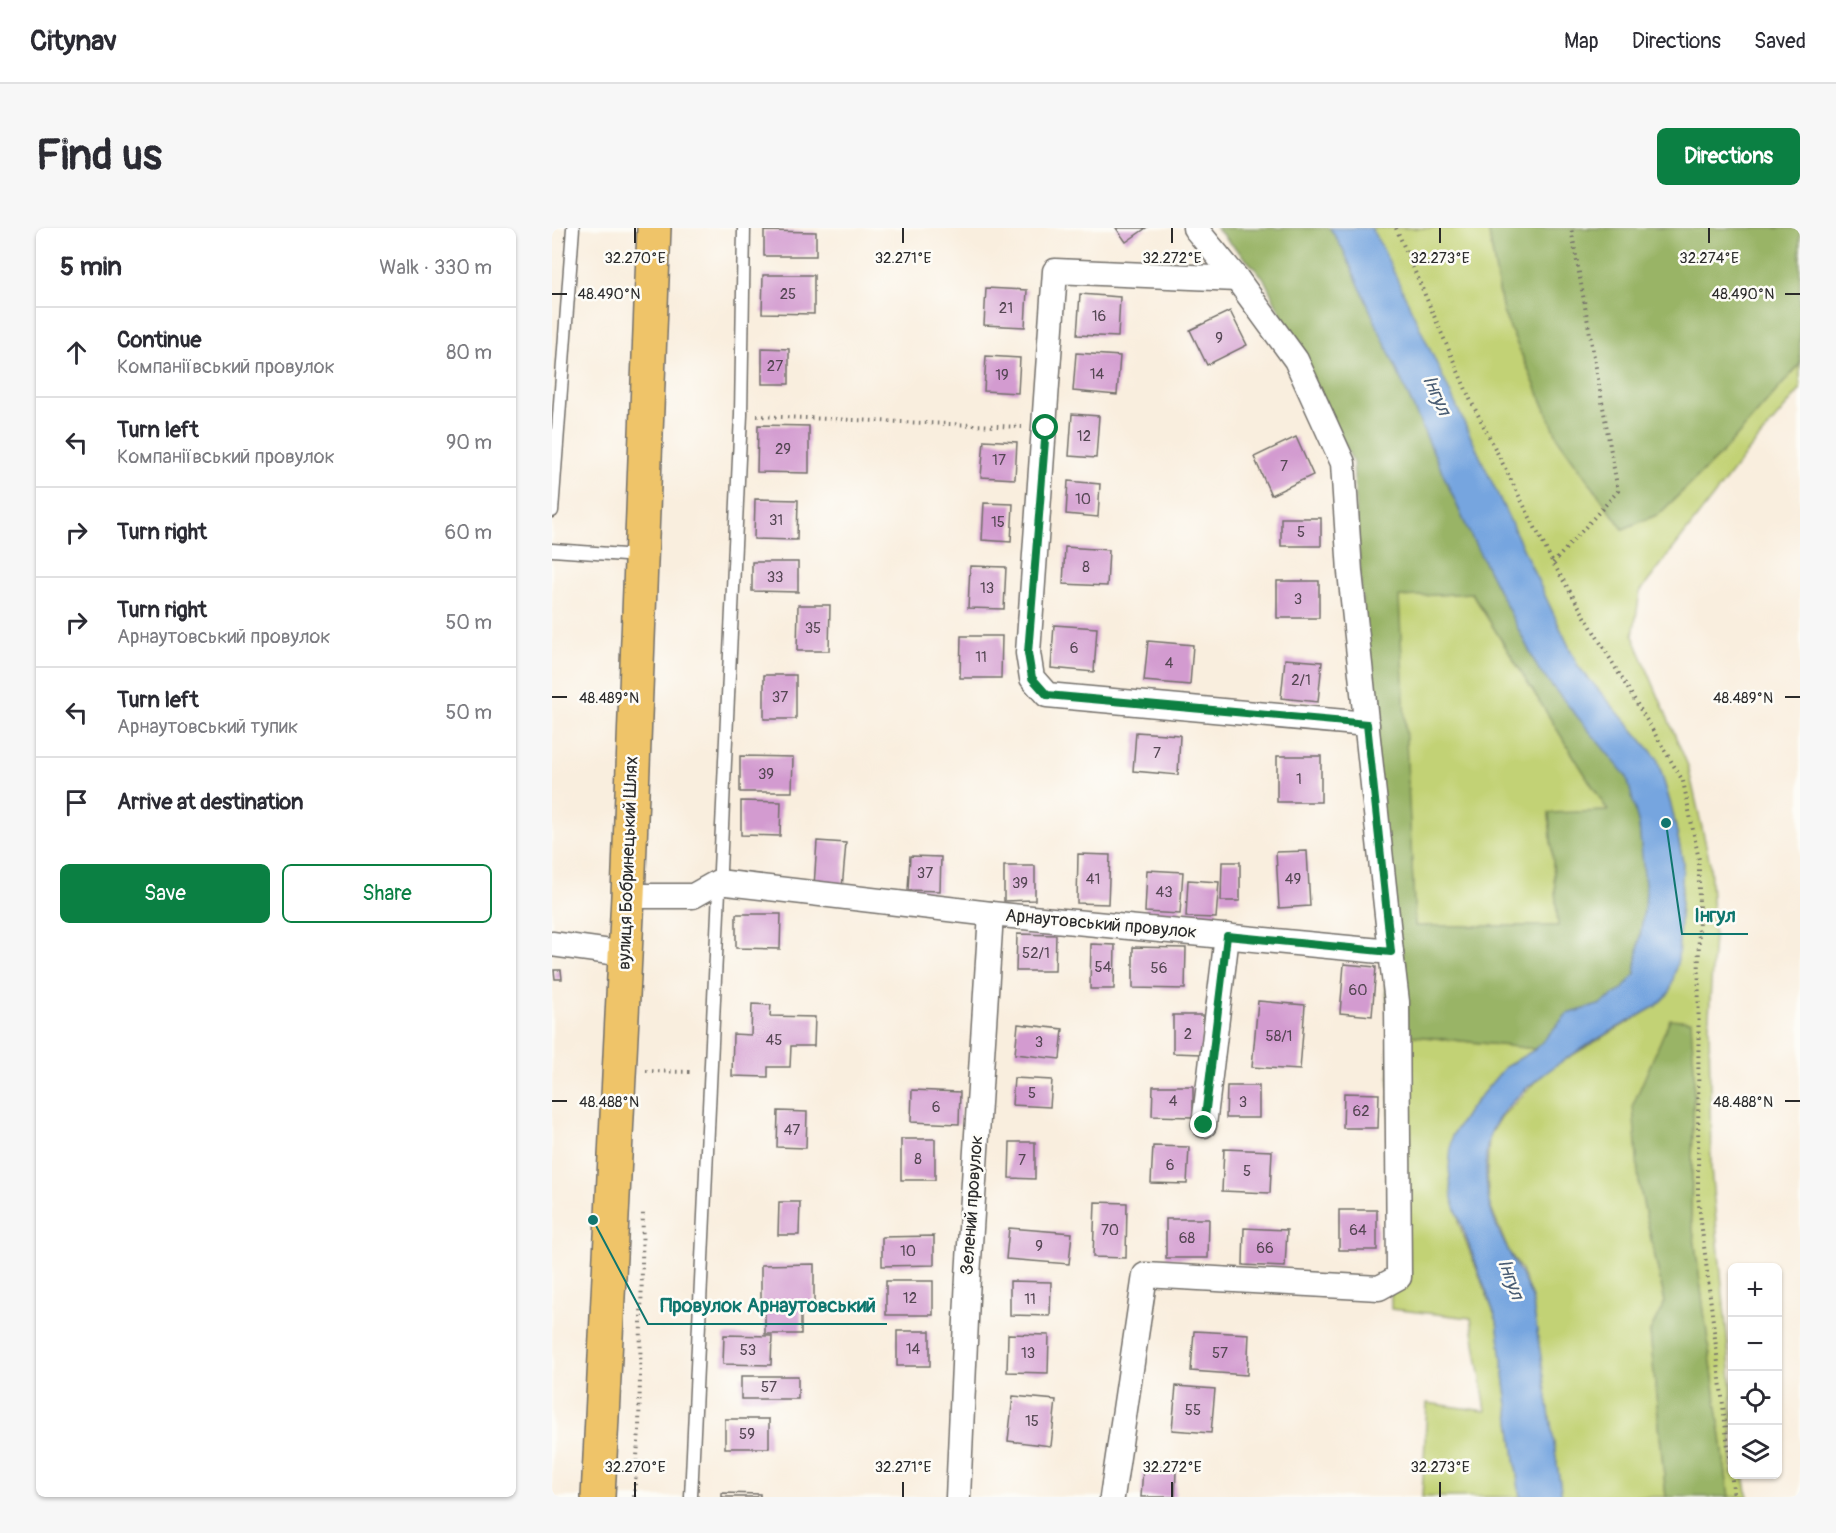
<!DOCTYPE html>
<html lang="en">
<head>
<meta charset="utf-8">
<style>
	body { margin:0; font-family:Pangolin,sans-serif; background:#f7f7f7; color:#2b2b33 }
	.controls { position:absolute; right:18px; bottom:18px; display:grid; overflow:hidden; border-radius:9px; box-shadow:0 2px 4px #0004 }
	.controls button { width:54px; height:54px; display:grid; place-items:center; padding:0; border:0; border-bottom:2px solid #e1e1e2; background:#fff; color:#2b2b33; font:30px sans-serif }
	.stop { position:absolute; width:18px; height:18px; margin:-14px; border:4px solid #0b8043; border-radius:50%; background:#fff }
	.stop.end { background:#0b8043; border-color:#fff; box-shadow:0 2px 6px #0008 }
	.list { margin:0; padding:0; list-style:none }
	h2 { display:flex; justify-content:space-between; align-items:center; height:78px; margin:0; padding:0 24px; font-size:26px }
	h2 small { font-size:20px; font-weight:400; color:#7c7c81 }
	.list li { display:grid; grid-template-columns:39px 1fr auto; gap:18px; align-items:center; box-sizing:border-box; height:90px; padding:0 24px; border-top:2px solid #e1e1e2 }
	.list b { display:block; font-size:22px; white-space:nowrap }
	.list p { margin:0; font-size:20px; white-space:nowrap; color:#7c7c81 }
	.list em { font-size:20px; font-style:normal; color:#7c7c81 }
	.actions { display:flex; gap:12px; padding:18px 24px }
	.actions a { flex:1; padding:14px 0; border:2px solid #0b8043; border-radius:9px; text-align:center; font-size:21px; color:#0b8043 }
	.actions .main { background:#0b8043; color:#fff }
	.icon { flex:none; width:33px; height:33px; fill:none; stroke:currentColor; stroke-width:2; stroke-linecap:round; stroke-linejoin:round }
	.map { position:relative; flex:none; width:1248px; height:1269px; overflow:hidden; border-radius:9px }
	header { display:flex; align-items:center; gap:36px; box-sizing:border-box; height:84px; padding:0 30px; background:#fff; border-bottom:2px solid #e1e1e2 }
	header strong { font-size:28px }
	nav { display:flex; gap:33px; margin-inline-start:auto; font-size:21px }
	.intro { display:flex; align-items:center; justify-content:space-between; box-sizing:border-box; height:144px; padding:0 36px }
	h1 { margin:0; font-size:42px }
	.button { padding:15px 27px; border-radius:9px; background:#0b8043; color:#fff; font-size:21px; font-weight:700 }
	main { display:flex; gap:36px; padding:0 36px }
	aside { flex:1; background:#fff; border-radius:9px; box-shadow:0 2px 4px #0004 }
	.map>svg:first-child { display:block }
	.green { fill:#c2d275; stroke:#767e50; stroke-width:1.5 }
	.forest { fill:#99b466; stroke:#627048; stroke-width:1.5; fill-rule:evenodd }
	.water { fill:#76a5df; stroke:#506885; stroke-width:1.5 }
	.building { fill:#d39bd0 }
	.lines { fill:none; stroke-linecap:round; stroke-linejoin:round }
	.service-casing { stroke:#736f6a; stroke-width:15 }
	.minor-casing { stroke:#736f6a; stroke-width:27 }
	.primary-casing { stroke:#736f6a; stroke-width:36 }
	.path { stroke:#736f6a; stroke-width:4; stroke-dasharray:1.5 4.5; stroke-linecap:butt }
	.service { stroke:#fff; stroke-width:12 }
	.minor { stroke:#fff; stroke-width:24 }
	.primary { stroke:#efc469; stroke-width:33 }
	.route { stroke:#0b8043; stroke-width:8 }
	.ticks { fill:none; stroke:#2b2b2b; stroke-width:2 }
	.labels { text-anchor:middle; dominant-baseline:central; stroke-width:5; stroke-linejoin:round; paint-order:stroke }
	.number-label { font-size:15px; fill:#554754 }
	.street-label { font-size:18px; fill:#2b2b2b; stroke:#fdfcf7 }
	.water-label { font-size:20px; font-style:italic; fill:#495c73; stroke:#fdfcf7 }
	.ticks-label { font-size:15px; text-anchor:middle; fill:#2b2b2b; stroke:#fdfcf7; stroke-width:5; stroke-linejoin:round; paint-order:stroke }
	.leader { fill:none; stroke:#0f766e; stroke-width:2 }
	.callout-dot { fill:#0f766e; stroke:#fdfcf7; stroke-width:2 }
	.callout-label { font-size:20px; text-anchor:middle; font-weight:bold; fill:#0f766e; stroke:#fdfcf7; stroke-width:5; stroke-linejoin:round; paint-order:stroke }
</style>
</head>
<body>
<header>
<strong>Citynav</strong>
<nav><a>Map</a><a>Directions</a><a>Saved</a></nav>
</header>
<div class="intro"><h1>Find us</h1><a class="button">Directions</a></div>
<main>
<aside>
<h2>5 min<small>Walk · 330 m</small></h2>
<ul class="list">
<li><svg class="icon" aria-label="ahead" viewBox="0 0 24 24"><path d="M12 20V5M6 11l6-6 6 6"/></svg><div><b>Continue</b><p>Компаніївський провулок</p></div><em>80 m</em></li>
<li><svg class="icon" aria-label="left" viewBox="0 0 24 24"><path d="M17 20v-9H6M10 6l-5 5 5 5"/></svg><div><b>Turn left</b><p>Компаніївський провулок</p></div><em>90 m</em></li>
<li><svg class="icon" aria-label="right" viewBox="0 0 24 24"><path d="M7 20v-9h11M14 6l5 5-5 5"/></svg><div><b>Turn right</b></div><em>60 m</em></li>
<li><svg class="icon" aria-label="right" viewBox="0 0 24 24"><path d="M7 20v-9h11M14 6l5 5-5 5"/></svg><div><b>Turn right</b><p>Арнаутовський провулок</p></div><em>50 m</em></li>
<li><svg class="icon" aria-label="left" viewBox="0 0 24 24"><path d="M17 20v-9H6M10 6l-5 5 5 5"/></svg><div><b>Turn left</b><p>Арнаутовський тупик</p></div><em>50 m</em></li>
<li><svg class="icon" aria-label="arrive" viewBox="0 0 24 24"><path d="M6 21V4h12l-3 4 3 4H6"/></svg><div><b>Arrive at destination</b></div></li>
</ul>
<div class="actions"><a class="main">Save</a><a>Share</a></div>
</aside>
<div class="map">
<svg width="1248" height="1269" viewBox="0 0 1248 1269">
	<rect width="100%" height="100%" fill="#fdfcf7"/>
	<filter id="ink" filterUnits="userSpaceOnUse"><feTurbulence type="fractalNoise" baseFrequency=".0167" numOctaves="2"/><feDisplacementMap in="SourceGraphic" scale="12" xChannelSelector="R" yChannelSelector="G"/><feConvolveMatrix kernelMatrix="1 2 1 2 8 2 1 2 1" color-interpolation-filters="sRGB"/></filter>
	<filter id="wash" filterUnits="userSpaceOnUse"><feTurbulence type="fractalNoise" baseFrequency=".008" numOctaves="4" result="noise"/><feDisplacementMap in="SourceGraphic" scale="24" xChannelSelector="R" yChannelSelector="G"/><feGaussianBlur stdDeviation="1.35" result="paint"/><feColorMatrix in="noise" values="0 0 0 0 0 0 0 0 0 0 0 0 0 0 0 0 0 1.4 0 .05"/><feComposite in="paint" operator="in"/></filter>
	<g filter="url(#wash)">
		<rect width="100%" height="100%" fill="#f9eede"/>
		<g class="green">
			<path d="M 819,0 L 936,0 L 951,84 L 1007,212 L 1071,301 L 1107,286 L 1170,225 L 1248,136 L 1248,162 L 1194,226 L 1088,364 L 1081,408 L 1136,538 L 1158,635 L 1162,707 L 1157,789 L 1159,941 L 1180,1161 L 1180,1246 L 1192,1247 L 1196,1269 L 1177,1269 L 1139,987 L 1142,840 L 1087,956 L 1113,1074 L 1098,1104 L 1114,1269 L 1010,1269 L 980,1070 L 968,1040 L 956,1022 L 937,975 L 935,946 L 937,909 L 950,888 L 997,841 L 1104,778 L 1126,731 L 1131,634 L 1120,581 L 1105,530 L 1026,438 Z"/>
			<path d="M 920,365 L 1056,583 L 997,586 L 1006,698 L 863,698 L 846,369 Z"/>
			<path d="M 837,805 L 984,821 L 953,839 L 916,883 L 900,908 L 907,996 L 945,1093 L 968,1269 L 870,1269 L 875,1175 L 934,1183 L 919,1090 L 839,1081 Z"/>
		</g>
		<g class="forest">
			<path d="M 664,0 L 778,0 L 791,21 L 916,302 L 987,442 L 1076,549 L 1087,598 L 1094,666 L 1083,746 L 1070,762 L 1047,777 L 1015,786 L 984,821 L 837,805 L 801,234 L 711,49 ZM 920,365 L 1056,583 L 997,585 L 1006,698 L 863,698 L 847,369 Z"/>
			<path d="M 936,0 L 1248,0 L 1248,136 L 1170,225 L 1107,286 L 1071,301 L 1007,212 L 951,84 Z"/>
			<path d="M 1118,791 L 1139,793 L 1142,840 L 1139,987 L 1177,1269 L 1114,1269 L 1098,1104 L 1113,1074 L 1087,956 L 1081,877 Z"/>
		</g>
		<path class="water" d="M 778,0 L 819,0 L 831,21 L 1026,438 L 1105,530 L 1120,581 L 1131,634 L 1126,731 L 1118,764 L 1104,778 C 1059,803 952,858 937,910 C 932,928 934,955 937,974 C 944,1008 967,1038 980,1070 L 1010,1269 L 968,1269 L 945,1093 L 900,971 L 897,940 L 900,908 L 916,883 L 953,839 L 984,821 L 1015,786 L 1047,777 L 1070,762 L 1083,746 L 1094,666 L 1087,598 L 1075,549 L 987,442 L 916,302 L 791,21 Z"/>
		<g id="blocks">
			<g class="building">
				<path d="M 564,0 L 594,0 L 574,14 Z"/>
				<path d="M 212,3 L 264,4 L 264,28 L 212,28 Z"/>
				<path d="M 211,47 L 262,47 L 262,86 L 210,85 Z"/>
				<path d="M 434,60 L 475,62 L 473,99 L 432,97 Z"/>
				<path d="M 528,66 L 568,69 L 566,109 L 525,107 Z"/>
				<path d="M 678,83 L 695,117 L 655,137 L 638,102 Z"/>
				<path d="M 210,120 L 237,121 L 237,156 L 210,156 Z"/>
				<path d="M 524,125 L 568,128 L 565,167 L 521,163 Z"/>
				<path d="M 434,128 L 468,130 L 466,165 L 432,163 Z"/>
				<path d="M 520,186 L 547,188 L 544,230 L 517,228 Z"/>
				<path d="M 206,197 L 257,198 L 257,245 L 205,244 Z"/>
				<path d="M 744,209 L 761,247 L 719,267 L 702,229 Z"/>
				<path d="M 432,212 L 465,214 L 463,251 L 429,249 Z"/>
				<path d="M 516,253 L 548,256 L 546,289 L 514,286 Z"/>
				<path d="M 203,271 L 246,272 L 245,312 L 202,311 Z"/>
				<path d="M 432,275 L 461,276 L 459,314 L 430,312 Z"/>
				<rect x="729" y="290" width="40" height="28"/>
				<path d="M 513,319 L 557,322 L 555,358 L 511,356 Z"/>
				<path d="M 200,334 L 246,334 L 246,364 L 200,363 Z"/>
				<path d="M 418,338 L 454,339 L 452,381 L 416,380 Z"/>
				<rect x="725" y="353" width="42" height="37"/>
				<path d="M 246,377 L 278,377 L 277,423 L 245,423 Z"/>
				<path d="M 502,397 L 545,400 L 542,444 L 499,440 Z"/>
				<path d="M 409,408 L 450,408 L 449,450 L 408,450 Z"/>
				<path d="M 596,413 L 641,417 L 638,457 L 592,453 Z"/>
				<path d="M 733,431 L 770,434 L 766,474 L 729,470 Z"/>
				<rect x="212" y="447" width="32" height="44"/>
				<path d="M 584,504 L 628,507 L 626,547 L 581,543 Z"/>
				<path d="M 188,528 L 241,529 L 240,564 L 188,564 Z"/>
				<rect x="725" y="528" width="44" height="46"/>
				<path d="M 189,573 L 229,574 L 228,608 L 189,607 Z"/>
				<path d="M 265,613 L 294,615 L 290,661 L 262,659 Z"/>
				<path d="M 755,623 L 758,678 L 727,680 L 724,624 Z"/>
				<path d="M 526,626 L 558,627 L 556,676 L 525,675 Z"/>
				<path d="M 358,628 L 389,629 L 388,663 L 356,662 Z"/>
				<path d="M 670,634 L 688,634 L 688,673 L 669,673 Z"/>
				<path d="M 452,638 L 483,638 L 483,672 L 452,673 Z"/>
				<path d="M 595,642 L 631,644 L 628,686 L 593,684 Z"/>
				<path d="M 636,652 L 667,654 L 664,690 L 634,689 Z"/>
				<path d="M 184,686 L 229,686 L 228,721 L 184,720 Z"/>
				<path d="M 465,706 L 504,707 L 503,743 L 464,743 Z"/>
				<path d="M 539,716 L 563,717 L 562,761 L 538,761 Z"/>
				<path d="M 581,719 L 634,720 L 633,761 L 581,760 Z"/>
				<path d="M 792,736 L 824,739 L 820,788 L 788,785 Z"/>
				<path d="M 2,742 L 9,742 L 10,751 L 3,751 Z"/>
				<path d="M 706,773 L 753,777 L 748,842 L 700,839 Z"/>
				<path d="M 200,776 L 219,777 L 218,788 L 263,789 L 262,818 L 239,818 L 238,839 L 216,839 L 216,849 L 180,848 L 181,806 L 199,807 Z"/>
				<path d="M 621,787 L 651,787 L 650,826 L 621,825 Z"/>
				<path d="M 466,796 L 511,801 L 508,831 L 463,826 Z"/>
				<path d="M 462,850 L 500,852 L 498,879 L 460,877 Z"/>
				<path d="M 601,858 L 641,858 L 641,889 L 600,888 Z"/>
				<path d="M 675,858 L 707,858 L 707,890 L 674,890 Z"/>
				<path d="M 360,862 L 408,864 L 407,896 L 359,894 Z"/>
				<path d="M 792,865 L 827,866 L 826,900 L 791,900 Z"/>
				<path d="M 226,883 L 255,884 L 254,920 L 225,919 Z"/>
				<rect x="349" y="911" width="34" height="41"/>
				<path d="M 458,914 L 483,914 L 483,951 L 457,950 Z"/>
				<path d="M 601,918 L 637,919 L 635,956 L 599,955 Z"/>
				<path d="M 672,921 L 720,923 L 718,965 L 670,963 Z"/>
				<path d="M 227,974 L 248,974 L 247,1007 L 226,1007 Z"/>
				<path d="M 543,974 L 575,975 L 574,1030 L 541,1029 Z"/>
				<rect x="787" y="982" width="38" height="40"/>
				<path d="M 614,991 L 657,991 L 656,1030 L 614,1030 Z"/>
				<path d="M 457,1000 L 520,1005 L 517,1036 L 454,1031 Z"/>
				<path d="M 692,1000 L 735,1002 L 733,1039 L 691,1037 Z"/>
				<path d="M 382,1008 L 382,1037 L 330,1038 L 330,1009 Z"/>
				<path d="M 262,1036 L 262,1083 L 249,1083 L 249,1106 L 213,1106 L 213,1083 L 209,1083 L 209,1037 Z"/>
				<rect x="334" y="1053" width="47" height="34"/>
				<path d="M 458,1053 L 499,1054 L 498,1088 L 458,1087 Z"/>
				<rect x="345" y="1103" width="33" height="35"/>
				<path d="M 642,1103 L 697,1106 L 695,1147 L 639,1143 Z"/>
				<path d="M 456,1106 L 497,1107 L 496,1145 L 455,1144 Z"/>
				<path d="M 172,1107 L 220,1108 L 219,1137 L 171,1136 Z"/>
				<rect x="189" y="1148" width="57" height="23"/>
				<path d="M 624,1158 L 663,1161 L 659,1205 L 620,1202 Z"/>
				<path d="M 461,1168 L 504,1172 L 499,1218 L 456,1213 Z"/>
				<rect x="173" y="1191" width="44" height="29"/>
				<path d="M 591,1240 L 624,1242 L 623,1269 L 589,1269 Z"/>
				<path d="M 170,1265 L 208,1266 L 208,1269 L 170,1269 Z"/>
			</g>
		</g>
	</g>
	<g filter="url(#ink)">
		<use href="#blocks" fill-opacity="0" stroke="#736f6a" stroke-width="1.5"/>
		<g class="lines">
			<g class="service-casing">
				<g id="service">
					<path d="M 0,283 L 21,0"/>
					<path d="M 0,322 L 87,328"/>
					<path d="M 139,1269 L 189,187 L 192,0"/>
				</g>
			</g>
			<g class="minor-casing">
				<g id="minor">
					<path d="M 643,0 L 685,51 L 744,132 L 791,235 L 798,344 L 839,724"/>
					<path d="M 685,51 L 503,43 L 476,425 L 480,450 L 495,467 L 815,496"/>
					<path d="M 76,668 L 141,668 L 166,654 L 439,686 L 839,724 L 845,774 L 847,1049 L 827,1060 L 593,1047 L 560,1269"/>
					<path d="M 0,716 L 73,726"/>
					<path d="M 652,897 L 675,708"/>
					<path d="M 406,1269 L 416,1048 L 439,686"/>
				</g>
			</g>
			<g class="primary-casing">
				<path id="primary" d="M 46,1269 L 76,668 L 102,0"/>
			</g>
			<g class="path">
				<path d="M 844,0 L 918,171 L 1001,335 L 1131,553 L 1147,632 L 1146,968 L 1182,1269"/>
				<path d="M 205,188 L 470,199"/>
				<path d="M 1001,335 L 1066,263 L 1019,0"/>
				<path d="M 94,843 L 141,844"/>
				<path d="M 82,1269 L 87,1202 L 91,982"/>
			</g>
			<use href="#service" class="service"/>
			<use href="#minor" class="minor"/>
			<use href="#primary" class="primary"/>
		</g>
	</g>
	<g class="lines" filter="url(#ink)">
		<path class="route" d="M 494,200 L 476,425 L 480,450 L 495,467 L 815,496 L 839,724 L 675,708 L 652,897"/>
	</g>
	<path class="ticks" d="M 83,0 L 83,15M 351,0 L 351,15M 620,0 L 620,15M 888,0 L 888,15M 1157,0 L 1157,15M 0,66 L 15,66M 1233,66 L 1248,66M 0,469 L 15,469M 1233,469 L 1248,469M 0,873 L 15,873M 1233,873 L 1248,873M 83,1254 L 83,1269M 351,1254 L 351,1269M 620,1254 L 620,1269M 888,1254 L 888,1269"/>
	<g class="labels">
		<g class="number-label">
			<text x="236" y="66">25</text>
			<text x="454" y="80">21</text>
			<text x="547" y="88">16</text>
			<text x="667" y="110">9</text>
			<text x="223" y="138">27</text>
			<text x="545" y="146">14</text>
			<text x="450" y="147">19</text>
			<text x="532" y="208">12</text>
			<text x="231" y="221">29</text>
			<text x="447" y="232">17</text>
			<text x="732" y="238">7</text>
			<text x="531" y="271">10</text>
			<text x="224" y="292">31</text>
			<text x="446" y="294">15</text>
			<text x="749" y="304">5</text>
			<text x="534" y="339">8</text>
			<text x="223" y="349">33</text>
			<text x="435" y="360">13</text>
			<text x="746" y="371">3</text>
			<text x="261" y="400">35</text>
			<text x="522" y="420">6</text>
			<text x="429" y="429">11</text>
			<text x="617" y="435">4</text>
			<text x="749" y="452">2/1</text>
			<text x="228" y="469">37</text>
			<text x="605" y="525">7</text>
			<text x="214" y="546">39</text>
			<text x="747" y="551">1</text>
			<text x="373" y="645">37</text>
			<text x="541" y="651">41</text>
			<text x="741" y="651">49</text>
			<text x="468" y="655">39</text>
			<text x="612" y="664">43</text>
			<text x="484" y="725">52/1</text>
			<text x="551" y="739">54</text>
			<text x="607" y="740">56</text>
			<text x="806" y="762">60</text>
			<text x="636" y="806">2</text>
			<text x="727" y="808">58/1</text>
			<text x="222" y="812">45</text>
			<text x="487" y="814">3</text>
			<text x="480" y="865">5</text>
			<text x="621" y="873">4</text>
			<text x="691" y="874">3</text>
			<text x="384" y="879">6</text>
			<text x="809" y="883">62</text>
			<text x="240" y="902">47</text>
			<text x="366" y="931">8</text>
			<text x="470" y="932">7</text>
			<text x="618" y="937">6</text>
			<text x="695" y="943">5</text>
			<text x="558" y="1002">70</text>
			<text x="806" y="1002">64</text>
			<text x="635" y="1010">68</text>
			<text x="487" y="1018">9</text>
			<text x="713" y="1020">66</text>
			<text x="356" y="1023">10</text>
			<text x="358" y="1070">12</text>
			<text x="478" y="1071">11</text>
			<text x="361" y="1121">14</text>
			<text x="196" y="1122">53</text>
			<text x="476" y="1125">13</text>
			<text x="668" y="1125">57</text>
			<text x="217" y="1159">57</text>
			<text x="641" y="1182">55</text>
			<text x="480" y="1193">15</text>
			<text x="195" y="1206">59</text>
		</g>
		<g class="street-label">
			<text transform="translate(76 635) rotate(-88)">вулиця Бобринецький Шлях</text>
			<text transform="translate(549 696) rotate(5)">Арнаутовський провулок</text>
			<text transform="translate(420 977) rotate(-86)">Зелений провулок</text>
		</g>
		<g class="water-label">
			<text transform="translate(885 167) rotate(66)">Інгул</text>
			<text transform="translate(959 1051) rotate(70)">Інгул</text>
		</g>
	</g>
	<g class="ticks-label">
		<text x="83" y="35">32.270°E</text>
		<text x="351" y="35">32.271°E</text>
		<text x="620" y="35">32.272°E</text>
		<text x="888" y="35">32.273°E</text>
		<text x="1157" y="35">32.274°E</text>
		<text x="57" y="71">48.490°N</text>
		<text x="1191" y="71">48.490°N</text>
		<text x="57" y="475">48.489°N</text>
		<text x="1191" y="475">48.489°N</text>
		<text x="57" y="879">48.488°N</text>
		<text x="1191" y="879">48.488°N</text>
		<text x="83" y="1244">32.270°E</text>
		<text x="351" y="1244">32.271°E</text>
		<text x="620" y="1244">32.272°E</text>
		<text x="888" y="1244">32.273°E</text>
	</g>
	<path class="leader" d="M1114 595L1130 706H1196M41 992L96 1096H335"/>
	<g class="callout-dot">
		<circle cx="1114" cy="595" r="6"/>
		<circle cx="41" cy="992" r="6"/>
	</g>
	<g class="callout-label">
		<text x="1163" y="694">Інгул</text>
		<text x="216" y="1084">Провулок Арнаутовський</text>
	</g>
</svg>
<div class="controls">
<button>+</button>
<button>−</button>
<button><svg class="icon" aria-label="locate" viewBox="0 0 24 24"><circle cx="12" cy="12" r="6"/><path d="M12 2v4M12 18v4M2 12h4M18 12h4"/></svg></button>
<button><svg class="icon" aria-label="layers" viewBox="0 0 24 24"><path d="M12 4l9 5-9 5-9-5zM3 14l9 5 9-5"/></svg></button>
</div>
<div class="stop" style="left:494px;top:200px"></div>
<div class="stop end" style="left:652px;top:897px"></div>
</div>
</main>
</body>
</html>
